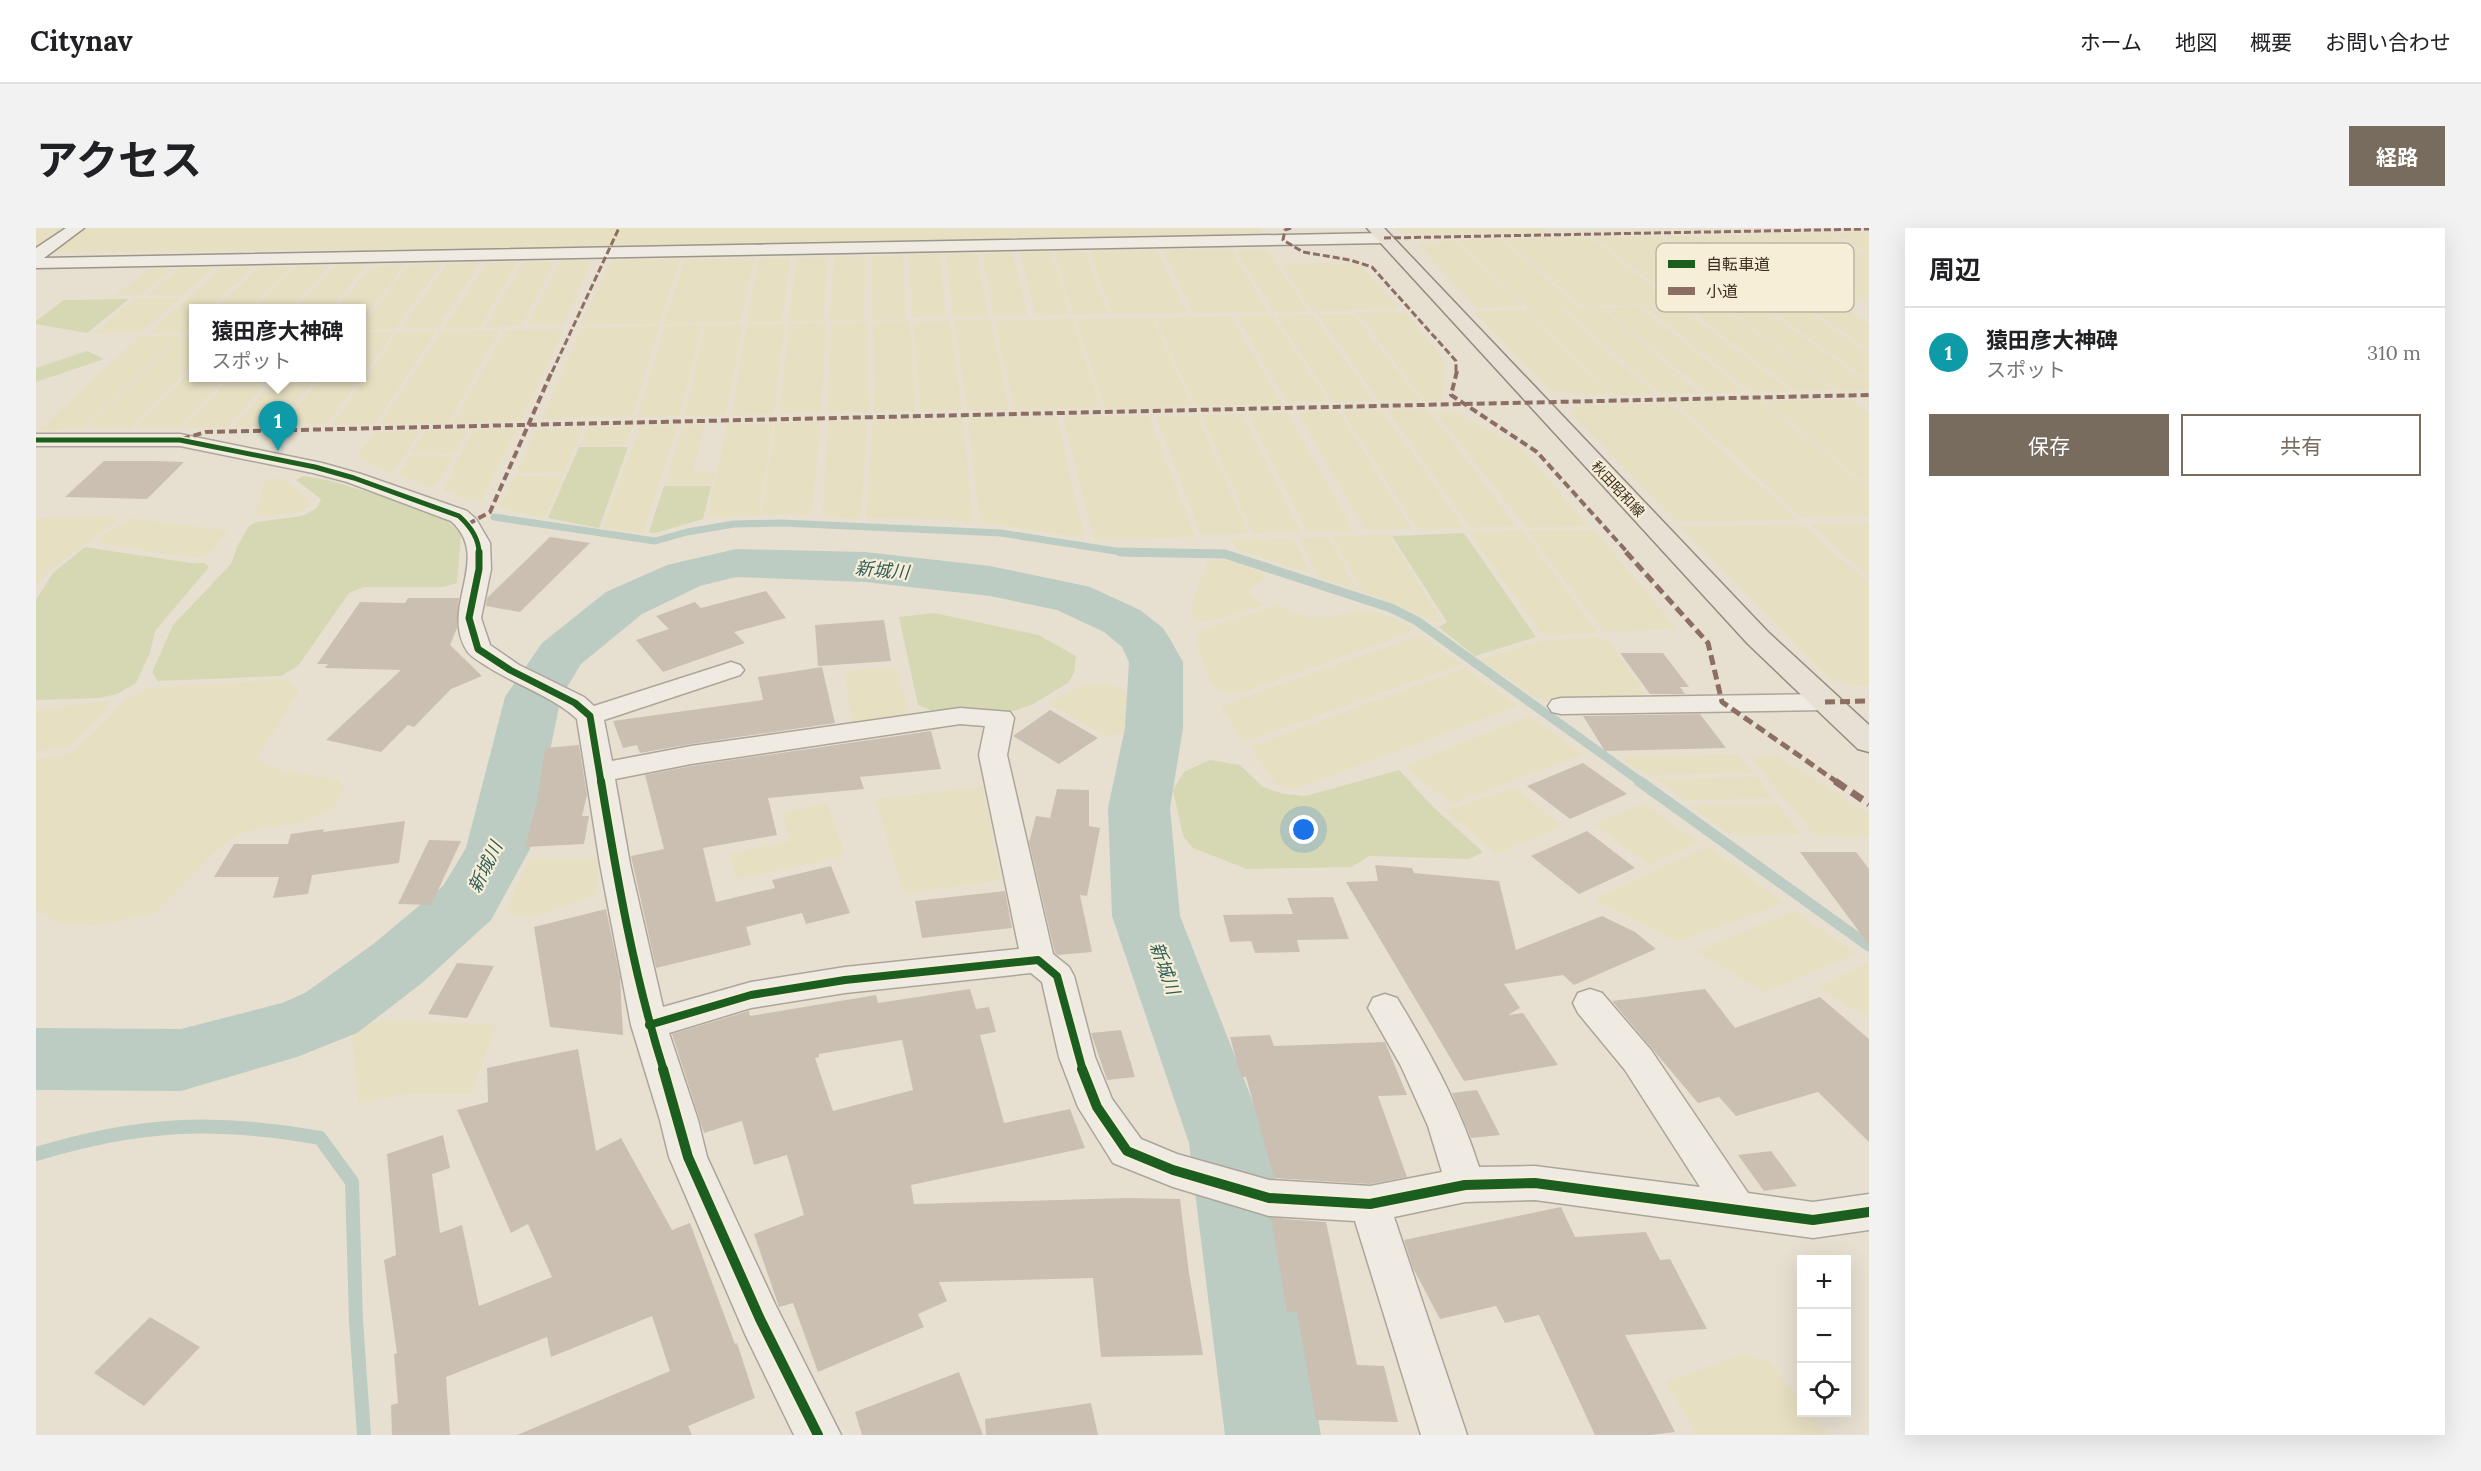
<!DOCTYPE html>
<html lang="ja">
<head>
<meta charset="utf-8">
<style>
	body { margin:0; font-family:Lora,"Noto Sans JP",serif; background:#f2f2f2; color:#202124 }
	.controls { position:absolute; right:18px; bottom:18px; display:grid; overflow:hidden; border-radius:0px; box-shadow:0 6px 24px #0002 }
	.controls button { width:54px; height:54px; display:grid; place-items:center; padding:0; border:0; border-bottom:2px solid #e0e0e0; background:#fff; color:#202124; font:30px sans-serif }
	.you { position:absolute; left:1268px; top:602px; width:21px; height:21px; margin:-15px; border:4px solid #fff; border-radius:50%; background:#1a73e8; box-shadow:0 0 0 9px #1a73e833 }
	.badge { display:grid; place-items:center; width:39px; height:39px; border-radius:50%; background:#786c5e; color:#fff; font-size:20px; font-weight:700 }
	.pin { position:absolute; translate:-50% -50px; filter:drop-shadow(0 2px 3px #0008) }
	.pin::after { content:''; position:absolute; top:32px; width:21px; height:18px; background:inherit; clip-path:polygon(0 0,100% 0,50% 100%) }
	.popup { position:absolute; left:153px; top:76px; width:177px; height:78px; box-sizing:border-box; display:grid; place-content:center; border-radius:0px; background:#fff; filter:drop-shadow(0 2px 4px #0005); font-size:20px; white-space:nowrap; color:#757577 }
	.popup b { font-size:22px; color:#202124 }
	.popup::after { content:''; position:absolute; left:50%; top:100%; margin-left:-12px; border:12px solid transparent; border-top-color:#fff }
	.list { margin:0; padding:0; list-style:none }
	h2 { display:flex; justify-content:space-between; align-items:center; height:78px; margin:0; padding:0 24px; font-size:26px }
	h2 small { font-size:20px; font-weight:400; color:#757577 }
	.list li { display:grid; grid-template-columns:39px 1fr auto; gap:18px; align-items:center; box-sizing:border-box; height:90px; padding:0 24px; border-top:2px solid #e0e0e0 }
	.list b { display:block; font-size:22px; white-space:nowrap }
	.list p { margin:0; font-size:20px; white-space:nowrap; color:#757577 }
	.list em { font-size:20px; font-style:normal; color:#757577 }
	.actions { display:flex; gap:12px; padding:18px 24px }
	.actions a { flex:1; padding:14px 0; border:2px solid #786c5e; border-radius:0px; text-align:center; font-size:21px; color:#786c5e }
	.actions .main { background:#786c5e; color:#fff }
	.icon { flex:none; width:33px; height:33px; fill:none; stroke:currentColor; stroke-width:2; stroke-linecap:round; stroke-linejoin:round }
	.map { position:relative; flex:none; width:1833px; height:1207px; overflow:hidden; border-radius:0px }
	header { display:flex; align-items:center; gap:36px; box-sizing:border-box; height:84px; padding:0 30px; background:#fff; border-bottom:2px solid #e0e0e0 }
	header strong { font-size:28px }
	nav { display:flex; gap:33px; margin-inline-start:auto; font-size:21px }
	.intro { display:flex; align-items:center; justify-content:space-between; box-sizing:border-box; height:144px; padding:0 36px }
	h1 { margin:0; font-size:42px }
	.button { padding:15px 27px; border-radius:0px; background:#786c5e; color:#fff; font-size:21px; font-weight:700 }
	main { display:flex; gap:36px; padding:0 36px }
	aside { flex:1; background:#fff; border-radius:0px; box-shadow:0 6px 24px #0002 }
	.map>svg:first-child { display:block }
	.farmland { fill:#e6dfc2 }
	.green { fill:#d6d7b3 }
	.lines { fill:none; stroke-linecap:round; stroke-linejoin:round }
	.stream-far3 { stroke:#bcccc2; stroke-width:7 }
	.stream-far2 { stroke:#bcccc2; stroke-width:9 }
	.stream-far1 { stroke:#bcccc2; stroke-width:11 }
	.stream { stroke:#bcccc2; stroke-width:14 }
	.river { fill:#bcccc2; fill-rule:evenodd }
	.building { fill:#cbbfb2; fill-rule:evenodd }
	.street-casing { stroke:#ada599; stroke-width:3 }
	.secondary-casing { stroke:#9c958a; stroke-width:3 }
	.primary-casing { stroke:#928b80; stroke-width:3 }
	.street { fill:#efebe3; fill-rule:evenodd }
	.secondary { fill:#efebe3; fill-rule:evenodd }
	.primary { fill:#e6e1d4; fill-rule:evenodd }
	.quiet-far3 { stroke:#8d6e63; stroke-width:3; stroke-dasharray:7 3; stroke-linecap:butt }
	.quiet-far2 { stroke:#8d6e63; stroke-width:4; stroke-dasharray:8 4; stroke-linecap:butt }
	.quiet-far1 { stroke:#8d6e63; stroke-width:5; stroke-dasharray:10 5; stroke-linecap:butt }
	.quiet { stroke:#8d6e63; stroke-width:7; stroke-dasharray:13 7; stroke-linecap:butt }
	.cycleway-far3-casing { stroke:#f7eed8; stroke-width:8 }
	.cycleway-far2-casing { stroke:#f7eed8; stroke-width:10 }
	.cycleway-far1-casing { stroke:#f7eed8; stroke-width:12 }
	.cycleway-casing { stroke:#f7eed8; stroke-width:14 }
	.cycleway-far3 { stroke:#1b5e20; stroke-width:5 }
	.cycleway-far2 { stroke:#1b5e20; stroke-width:7 }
	.cycleway-far1 { stroke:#1b5e20; stroke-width:8 }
	.cycleway { stroke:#1b5e20; stroke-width:10 }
	.labels { text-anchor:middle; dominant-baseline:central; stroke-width:4.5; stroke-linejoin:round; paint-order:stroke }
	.far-street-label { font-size:14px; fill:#3d2e20; stroke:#f7eed8 }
	.water-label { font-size:18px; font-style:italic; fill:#2f5d5a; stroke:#f7eed8 }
	.key { fill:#f7eed8; stroke:#bfb4a1; stroke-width:1.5 }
	.key-label { font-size:16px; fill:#3d2e20 }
</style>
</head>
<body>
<header>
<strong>Citynav</strong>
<nav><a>ホーム</a><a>地図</a><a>概要</a><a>お問い合わせ</a></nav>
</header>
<div class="intro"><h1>アクセス</h1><a class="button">経路</a></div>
<main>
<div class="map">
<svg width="1833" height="1207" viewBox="0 0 1833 1207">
	<rect width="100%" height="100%" fill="#e7e0d1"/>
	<g class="farmland">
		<path d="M 0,0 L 1224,0 L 1227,5 L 583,19 L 0,25 Z"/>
		<path d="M 1359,0 L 1437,0 L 1443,6 L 1379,6 L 1363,4 Z"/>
		<path d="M 1439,0 L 1505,0 L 1511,5 L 1445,6 Z"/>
		<path d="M 1833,4 L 1833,25 L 1797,5 Z"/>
		<path d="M 1794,5 L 1833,28 L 1833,70 L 1729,6 Z"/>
		<path d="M 1727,7 L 1833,72 L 1833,73 L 1762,75 L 1662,8 Z"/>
		<path d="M 1624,8 L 1717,75 L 1644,76 L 1558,9 Z"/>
		<path d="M 1628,8 L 1659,8 L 1756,74 L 1722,74 Z"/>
		<path d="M 1554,9 L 1641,77 L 1546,78 L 1468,11 Z"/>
		<path d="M 1465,11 L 1542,79 L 1492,80 L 1422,12 Z"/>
		<path d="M 1418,12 L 1488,79 L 1440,80 L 1382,16 Z"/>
		<path d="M 1195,21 L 1232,84 L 1157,85 L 1127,22 Z"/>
		<path d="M 1230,21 L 1272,83 L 1238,84 L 1199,22 Z"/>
		<path d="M 1121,22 L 1151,85 L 1076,86 L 1053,23 Z"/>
		<path d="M 1015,24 L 1034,87 L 999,87 L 984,25 Z"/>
		<path d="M 1018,24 L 1049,24 L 1072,86 L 1037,87 Z"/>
		<path d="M 977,25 L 992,88 L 957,89 L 946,26 Z"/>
		<path d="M 904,26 L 910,89 L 876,90 L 872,27 Z"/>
		<path d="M 910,26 L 941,26 L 952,89 L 917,89 Z"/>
		<path d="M 836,28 L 867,28 L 870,91 L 835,91 Z"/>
		<path d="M 792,29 L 787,93 L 752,94 L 761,30 Z"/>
		<path d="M 798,29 L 829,29 L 828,92 L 793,93 Z"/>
		<path d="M 719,30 L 704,94 L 627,96 L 649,31 Z"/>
		<path d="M 723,30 L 755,30 L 745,94 L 710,94 Z"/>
		<path d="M 645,31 L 623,96 L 545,97 L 576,32 Z"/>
		<path d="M 525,33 L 556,33 L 527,97 L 491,97 Z"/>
		<path d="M 482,34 L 444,99 L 408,100 L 450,35 Z"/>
		<path d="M 487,34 L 519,34 L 485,98 L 449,99 Z"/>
		<path d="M 444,35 L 401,100 L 365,100 L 411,36 Z"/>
		<path d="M 1244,35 L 1313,35 L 1325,38 L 1363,81 L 1276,83 Z"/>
		<path d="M 406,36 L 359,101 L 326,102 L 326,97 L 373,37 Z"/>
		<path d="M 299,37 L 331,37 L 294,80 L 260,80 Z"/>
		<path d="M 369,37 L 326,91 L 326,80 L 300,80 L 336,38 Z"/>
		<path d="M 260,38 L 293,38 L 254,80 L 220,80 Z"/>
		<path d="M 217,39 L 174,80 L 158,80 L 158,96 L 149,105 L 112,106 L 184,40 Z"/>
		<path d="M 223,39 L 256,39 L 215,80 L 180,80 Z"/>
		<path d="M 144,40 L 178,40 L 147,67 L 111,67 Z"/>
		<path d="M 113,41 L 137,41 L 104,67 L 78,68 Z"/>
		<path d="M 100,70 L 144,70 L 104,105 L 57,106 Z"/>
		<path d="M 1800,75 L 1833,96 L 1833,121 L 1765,76 Z"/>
		<path d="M 1722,77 L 1833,155 L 1833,162 L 1803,163 L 1686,78 Z"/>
		<path d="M 1726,77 L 1761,77 L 1833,125 L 1833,152 Z"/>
		<path d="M 1648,78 L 1683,78 L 1799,162 L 1759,163 Z"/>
		<path d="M 1564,79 L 1664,165 L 1624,166 L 1528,80 Z"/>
		<path d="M 1604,79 L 1710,164 L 1670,165 L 1568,80 Z"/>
		<path d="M 1609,79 L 1644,79 L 1755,164 L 1715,164 Z"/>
		<path d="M 1524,80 L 1619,166 L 1579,167 L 1488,81 Z"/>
		<path d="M 1486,82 L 1577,168 L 1514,163 L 1438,83 Z"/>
		<path d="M 1364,84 L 1371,86 L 1409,134 L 1406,173 L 1389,173 L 1321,85 Z"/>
		<path d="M 1276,86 L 1338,173 L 1297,174 L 1240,87 Z"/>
		<path d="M 1281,86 L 1317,86 L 1385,173 L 1344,174 Z"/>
		<path d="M 1236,87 L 1293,174 L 1251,175 L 1200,88 Z"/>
		<path d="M 1195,88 L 1246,176 L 1159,178 L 1119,90 Z"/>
		<path d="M 1116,90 L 1156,178 L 1069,180 L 1039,91 Z"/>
		<path d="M 1036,91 L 1065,179 L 978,182 L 959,93 Z"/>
		<path d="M 955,92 L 973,182 L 931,182 L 918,93 Z"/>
		<path d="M 874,93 L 880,183 L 838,184 L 837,94 Z"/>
		<path d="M 914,93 L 926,182 L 884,183 L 877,94 Z"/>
		<path d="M 832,94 L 833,184 L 791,185 L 795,95 Z"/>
		<path d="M 791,95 L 785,185 L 743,186 L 753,96 Z"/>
		<path d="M 707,96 L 690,187 L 648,188 L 670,97 Z"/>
		<path d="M 711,96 L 749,96 L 738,186 L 695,187 Z"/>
		<path d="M 666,97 L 644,188 L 601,189 L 629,98 Z"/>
		<path d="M 624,98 L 596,189 L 506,191 L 545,100 Z"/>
		<path d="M 528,101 L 485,193 L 417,195 L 469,102 Z"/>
		<path d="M 464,102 L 412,195 L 344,196 L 405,103 Z"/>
		<path d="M 400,103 L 339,196 L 296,197 L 362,104 Z"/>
		<path d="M 326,104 L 358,104 L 326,148 Z"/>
		<path d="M 147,107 L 158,107 L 158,135 L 94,200 L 50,201 Z"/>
		<path d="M 105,108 L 144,108 L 46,201 L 1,203 Z"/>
		<path d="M 158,140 L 158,150 L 189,150 L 144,199 L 99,200 Z"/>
		<path d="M 194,150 L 234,150 L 192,199 L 148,200 Z"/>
		<path d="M 239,150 L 280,150 L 242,198 L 198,199 Z"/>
		<path d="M 284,150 L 325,150 L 291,196 L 247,197 Z"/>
		<path d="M 1814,171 L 1833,186 L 1833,258 L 1728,173 Z"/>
		<path d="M 1724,172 L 1833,261 L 1833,288 L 1766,290 L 1639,174 Z"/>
		<path d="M 1635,176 L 1762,292 L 1641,294 L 1533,183 L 1539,179 L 1548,177 Z"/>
		<path d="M 1392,181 L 1480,298 L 1434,299 L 1351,182 Z"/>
		<path d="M 1346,182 L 1428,300 L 1381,301 L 1306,183 Z"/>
		<path d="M 1302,183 L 1376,301 L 1329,302 L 1261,184 Z"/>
		<path d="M 1417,183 L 1486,220 L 1552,298 L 1490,299 L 1399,184 Z"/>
		<path d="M 1211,185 L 1252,185 L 1318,303 L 1271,304 Z"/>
		<path d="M 1206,186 L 1265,305 L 1217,306 L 1165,187 Z"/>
		<path d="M 1161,187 L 1213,306 L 1165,307 L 1120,188 Z"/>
		<path d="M 1113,188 L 1159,309 L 1058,312 L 1027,189 Z"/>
		<path d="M 1021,189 L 1048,308 L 1035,308 L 944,294 L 931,190 Z"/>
		<path d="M 927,190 L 937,295 L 904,291 L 830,290 L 837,192 Z"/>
		<path d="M 792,193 L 831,193 L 825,291 L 786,289 Z"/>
		<path d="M 785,194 L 776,286 L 725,287 L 739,195 Z"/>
		<path d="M 691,196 L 737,196 L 723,288 L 671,289 Z"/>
		<path d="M 642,197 L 607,305 L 567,300 L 604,198 Z"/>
		<path d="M 669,197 L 657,243 L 679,243 L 676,256 L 629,256 L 646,198 Z"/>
		<path d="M 597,198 L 589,216 L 545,217 L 553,199 Z"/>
		<path d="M 477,200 L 481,202 L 446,272 L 431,272 L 407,262 L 437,201 Z"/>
		<path d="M 547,200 L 528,244 L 480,245 L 501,201 Z"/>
		<path d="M 390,202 L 432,202 L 418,226 L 375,225 Z"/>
		<path d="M 385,203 L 358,242 L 352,244 L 320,229 L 340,204 Z"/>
		<path d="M 375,228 L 417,228 L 400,257 L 390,259 L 362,246 Z"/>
		<path d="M 479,248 L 527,248 L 508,290 L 463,279 Z"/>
		<path d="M 245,250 L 270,269 L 273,277 L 264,284 L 230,288 L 219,286 L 229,252 Z"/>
		<path d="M 77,288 L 80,293 L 11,344 L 0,358 L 0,290 Z"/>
		<path d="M 96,290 L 187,302 L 191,305 L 171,328 L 158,330 L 61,315 L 64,309 Z"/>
		<path d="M 1833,295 L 1833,349 L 1774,296 Z"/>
		<path d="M 1767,297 L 1833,356 L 1833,458 L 1820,458 L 1794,452 L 1644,298 Z"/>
		<path d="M 1486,302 L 1562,405 L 1507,408 L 1432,303 Z"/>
		<path d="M 1490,302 L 1558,302 L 1641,401 L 1568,404 Z"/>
		<path d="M 1353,307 L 1405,393 L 1401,395 L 1326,363 L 1296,308 Z"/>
		<path d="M 1293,309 L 1320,362 L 1281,349 L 1263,310 Z"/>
		<path d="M 1258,310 L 1274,345 L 1199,321 L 1196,311 Z"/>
		<path d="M 1172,332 L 1195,333 L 1233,347 L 1215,361 L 1213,366 L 1228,377 L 1172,394 L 1158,394 L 1154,389 L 1157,373 Z"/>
		<path d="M 1240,377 L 1272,389 L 1296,389 L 1321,382 L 1336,383 L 1375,398 L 1373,405 L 1207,464 L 1188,465 L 1175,457 L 1160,413 L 1161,404 Z"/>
		<path d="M 1384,407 L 1426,436 L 1207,514 L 1184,478 Z"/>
		<path d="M 1563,409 L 1573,413 L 1609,466 L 1599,471 L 1506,473 L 1444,432 L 1504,413 Z"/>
		<path d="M 861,439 L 873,488 L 816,494 L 808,443 Z"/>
		<path d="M 1428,440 L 1482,478 L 1258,561 L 1242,558 L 1214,519 Z"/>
		<path d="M 254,451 L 263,463 L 220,531 L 241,541 L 302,552 L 309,560 L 299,578 L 267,594 L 206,604 L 179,624 L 119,685 L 59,698 L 24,696 L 0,681 L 0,531 L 25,528 L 40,522 L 91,471 L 113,460 Z"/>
		<path d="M 1050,456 L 1080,458 L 1095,470 L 1087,505 L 1069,508 L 1012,475 Z"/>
		<path d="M 72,473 L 72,482 L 31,520 L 0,523 L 0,482 Z"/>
		<path d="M 1493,488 L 1547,526 L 1416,576 L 1368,538 Z"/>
		<path d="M 1701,526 L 1717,545 L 1612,547 L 1592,536 L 1585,527 Z"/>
		<path d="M 1739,526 L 1833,586 L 1833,609 L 1779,608 L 1714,529 Z"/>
		<path d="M 1721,549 L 1737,570 L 1649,572 L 1620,551 Z"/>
		<path d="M 946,558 L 965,652 L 868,666 L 839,571 Z"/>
		<path d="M 1479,559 L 1526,599 L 1460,626 L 1410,583 Z"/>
		<path d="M 791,575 L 810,628 L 700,651 L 694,625 L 754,613 L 745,585 Z"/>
		<path d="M 1607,575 L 1663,615 L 1613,637 L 1559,596 Z"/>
		<path d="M 1741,575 L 1766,606 L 1709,608 L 1690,604 L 1653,577 Z"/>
		<path d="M 1672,618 L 1748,675 L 1641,714 L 1558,671 Z"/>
		<path d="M 492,631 L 563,631 L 561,664 L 557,668 L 501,688 L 480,689 L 470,683 Z"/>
		<path d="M 1758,683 L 1821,726 L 1728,764 L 1660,723 Z"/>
		<path d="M 1833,734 L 1833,787 L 1826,787 L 1783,759 Z"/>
		<path d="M 360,792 L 460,797 L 435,866 L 371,866 L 322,875 L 315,797 Z"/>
		<path d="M 1707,1126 L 1733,1134 L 1765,1174 L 1766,1184 L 1774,1185 L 1793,1207 L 1661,1207 L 1630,1154 Z"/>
	</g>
	<g class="green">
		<path d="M 93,71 L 51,105 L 0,96 L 0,93 L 28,72 Z"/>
		<path d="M 51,123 L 68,131 L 0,154 L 0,140 Z"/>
		<path d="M 543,219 L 592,219 L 563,300 L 512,290 Z"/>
		<path d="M 267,248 L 291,252 L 352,270 L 411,293 L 425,306 L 421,355 L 408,359 L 328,359 L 313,365 L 262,438 L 245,448 L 122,453 L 116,444 L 137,397 L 195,336 L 202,317 L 213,298 L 221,294 L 266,288 L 281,280 L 285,271 L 260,252 Z"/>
		<path d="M 628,258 L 675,258 L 667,291 L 619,305 L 613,304 Z"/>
		<path d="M 1428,305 L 1500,409 L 1439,428 L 1403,399 L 1411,394 L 1356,308 Z"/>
		<path d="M 49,319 L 154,335 L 169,335 L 173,339 L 119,403 L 114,425 L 100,455 L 81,466 L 63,470 L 0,472 L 0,372 L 17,345 Z"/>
		<path d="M 898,385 L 1002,407 L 1040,428 L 1038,445 L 1032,455 L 997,476 L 978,483 L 894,482 L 882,477 L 863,389 Z"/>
		<path d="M 1174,532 L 1204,537 L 1227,559 L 1248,566 L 1270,568 L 1363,542 L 1398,580 L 1447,624 L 1433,631 L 1333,628 L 1316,639 L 1211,641 L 1157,620 L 1147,608 L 1137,562 L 1148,544 Z"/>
	</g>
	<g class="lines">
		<path class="stream-far3" d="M 458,289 L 619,313 L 651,304 L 698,296 L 746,295 L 965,305 L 1092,325 L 1121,325"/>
		<path class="stream-far2" d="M 1084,324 L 1189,326 L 1355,380 L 1381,393 L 1605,554"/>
		<path class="stream-far1" d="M 1603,553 L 1833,718"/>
		<path class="stream" d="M 0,926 C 103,895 178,891 284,910 L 316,954 L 320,1093 L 328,1207"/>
		<path class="river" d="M 700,321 L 829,324 L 954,338 L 1036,355 L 1054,359 L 1104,382 L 1127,400 L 1134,411 L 1147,434 L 1147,500 L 1134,580 L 1144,688 L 1233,915 L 1285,1207 L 1189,1207 L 1153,915 L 1076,688 L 1072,580 L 1089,500 L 1093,434 L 1086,419 L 1068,404 L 1021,382 L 954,368 L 829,354 L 700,349 L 664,358 L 606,386 L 545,436 L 525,469 L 494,621 L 455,692 L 386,755 L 321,805 L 261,829 L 145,863 L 0,862 L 0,800 L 145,801 L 246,775 L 269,765 L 336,717 L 407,658 L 430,620 L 469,469 L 506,415 L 570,364 L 631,337 Z"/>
	</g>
	<g class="building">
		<path d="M 68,233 L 120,233 L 148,234 L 111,271 L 29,269 Z"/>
		<path d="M 514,309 L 554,315 L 484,384 L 450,378 L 451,370 Z"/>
		<path d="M 730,363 L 750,390 L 698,404 L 709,415 L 627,444 L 600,412 L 633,401 L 620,388 L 659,374 L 665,380 Z"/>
		<path d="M 372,370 L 423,370 L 421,400 L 414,417 L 446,448 L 415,461 L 378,499 L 372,497 L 345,524 L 290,512 L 365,442 L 289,440 L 292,436 L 281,436 L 324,374 L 369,375 Z"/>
		<path d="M 848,392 L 855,433 L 782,438 L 779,397 Z"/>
		<path d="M 1584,425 L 1627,425 L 1653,459 L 1644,459 L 1649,466 L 1614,466 Z"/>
		<path d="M 786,439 L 799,495 L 655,516 L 604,525 L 601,517 L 587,520 L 577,493 L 727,472 L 722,449 Z"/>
		<path d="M 1014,482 L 1062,510 L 1023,536 L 977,508 Z"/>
		<path d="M 1664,486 L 1690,520 L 1569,523 L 1547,488 Z"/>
		<path d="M 895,503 L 905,541 L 824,549 L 828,561 L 732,570 L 741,607 L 667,620 L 680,674 L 739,660 L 736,652 L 795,638 L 814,685 L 770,696 L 766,685 L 710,699 L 715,717 L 620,740 L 595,628 L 628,621 L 609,547 L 655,538 Z"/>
		<path d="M 543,517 L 551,567 L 546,588 L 553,588 L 548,616 L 489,619 L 501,574 L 509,520 Z"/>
		<path d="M 1547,535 L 1591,566 L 1534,591 L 1491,558 Z"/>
		<path d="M 1021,561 L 1053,562 L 1053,598 L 1064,600 L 1051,668 L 1044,667 L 1056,724 L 1022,727 L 1019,725 L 993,614 L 1000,588 L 1014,590 Z"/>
		<path d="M 369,593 L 363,635 L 276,647 L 272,666 L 237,670 L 243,649 L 178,649 L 198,616 L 252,616 L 255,606 L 288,601 L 287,604 Z"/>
		<path d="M 1551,603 L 1599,640 L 1543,666 L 1495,628 Z"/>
		<path d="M 393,612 L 425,613 L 395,677 L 362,676 Z"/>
		<path d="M 1764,624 L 1820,624 L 1833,641 L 1833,717 Z"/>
		<path d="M 1339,637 L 1376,640 L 1378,645 L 1463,653 L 1480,722 L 1566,688 L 1599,704 L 1620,721 L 1538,757 L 1527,747 L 1468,756 L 1484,780 L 1472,787 L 1487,785 L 1522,837 L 1428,853 L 1310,654 L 1342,653 Z"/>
		<path d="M 969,663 L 976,700 L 886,710 L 879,673 Z"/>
		<path d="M 1297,669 L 1313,711 L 1261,712 L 1264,724 L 1219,725 L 1215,713 L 1194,714 L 1187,687 L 1257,686 L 1251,670 Z"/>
		<path d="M 570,681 L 584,749 L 587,807 L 514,799 L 498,699 Z"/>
		<path d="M 421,735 L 458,738 L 431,790 L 392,786 Z"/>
		<path d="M 934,761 L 940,781 L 953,779 L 960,804 L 944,807 L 968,895 L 1034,881 L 1049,920 L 875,957 L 878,976 L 1091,970 L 1144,971 L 1153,1045 L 1167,1127 L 1065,1129 L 1057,1050 L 903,1054 L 911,1073 L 882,1086 L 888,1099 L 782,1144 L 757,1075 L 743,1079 L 718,1006 L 768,987 L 751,927 L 718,937 L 706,893 L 668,905 L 636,806 L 713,783 L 714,788 L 840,767 L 842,775 ZM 866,812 L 877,862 L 797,883 L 779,830 L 783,829 L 783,826 Z"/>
		<path d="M 1669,761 L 1699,800 L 1784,769 L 1833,811 L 1833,914 L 1782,864 L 1700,888 L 1683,869 L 1662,875 L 1576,773 Z"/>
		<path d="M 1085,802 L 1099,849 L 1071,852 L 1055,805 Z"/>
		<path d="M 1234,807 L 1238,818 L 1349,814 L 1371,867 L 1342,868 L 1371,949 L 1334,956 L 1238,950 L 1210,849 L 1205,849 L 1194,809 Z"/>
		<path d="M 542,821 L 560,923 L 585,910 L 636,1002 L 654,995 L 699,1116 L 701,1115 L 719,1170 L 652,1198 L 656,1207 L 481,1207 L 634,1143 L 616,1088 L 515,1129 L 511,1109 L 410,1149 L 414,1207 L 356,1207 L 355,1177 L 362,1175 L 358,1126 L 361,1125 L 348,1032 L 360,1027 L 351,926 L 407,907 L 414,940 L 396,946 L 404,1005 L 426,997 L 443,1078 L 516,1049 L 492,996 L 475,1005 L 421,882 L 452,874 L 451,840 Z"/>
		<path d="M 1441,862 L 1464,907 L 1435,910 L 1416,865 Z"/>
		<path d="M 1735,923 L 1761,958 L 1728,963 L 1702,927 Z"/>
		<path d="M 1525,979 L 1539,1009 L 1610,1004 L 1624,1032 L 1634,1031 L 1671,1101 L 1589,1107 L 1639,1204 L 1615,1207 L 1559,1207 L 1503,1087 L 1469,1095 L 1460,1078 L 1404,1091 L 1377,1040 L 1368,1012 Z"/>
		<path d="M 1235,990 L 1290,994 L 1321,1137 L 1348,1138 L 1362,1194 L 1280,1192 L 1261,1084 L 1251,1084 Z"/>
		<path d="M 114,1089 L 164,1119 L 108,1178 L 58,1145 Z"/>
		<path d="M 923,1144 L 947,1207 L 826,1207 L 819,1184 Z"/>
		<path d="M 1055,1175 L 1062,1207 L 950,1207 L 949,1191 Z"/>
	</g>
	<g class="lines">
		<g class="street-casing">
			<g id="street">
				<path d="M 0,206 L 144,206 L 286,235 L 325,246 L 431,283 L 440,291 L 454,315 L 455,341 L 445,390 L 454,417 L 483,437 L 548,469 L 558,478 L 686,437 L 695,434 L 704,437 L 708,442 L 704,447 L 568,492 L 576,533 L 655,518 L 924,480 L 974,484 L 978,490 L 971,527 L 1017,726 L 1033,739 L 1038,748 L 1059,829 L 1076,871 L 1105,911 L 1141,926 L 1233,952 L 1334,958 L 1406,944 L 1392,898 L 1365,838 L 1332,780 L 1337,770 L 1349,766 L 1361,770 C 1394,824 1424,879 1443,939 L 1499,938 L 1664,959 L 1589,842 L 1542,785 L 1537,775 L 1542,765 L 1554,761 L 1566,765 L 1615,822 L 1712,965 L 1777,974 L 1833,966 L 1833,1002 L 1777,1010 L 1499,972 L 1429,974 L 1358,989 L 1431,1207 L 1385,1207 L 1319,993 L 1233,988 L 1137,959 L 1077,935 L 1042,879 L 1023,829 L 1006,754 L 995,745 L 809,765 L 715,780 L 633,805 L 662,892 L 671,929 L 739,1076 L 805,1207 L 758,1207 L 709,1106 L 633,929 L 624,892 L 595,797 L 564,636 L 541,491 C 515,467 479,457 449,437 C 443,433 435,429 431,423 C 403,379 457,330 415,293 L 311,254 L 277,245 L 144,218 L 0,218 ZM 924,496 L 949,498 L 943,527 L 983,721 L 809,739 L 715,754 L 627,779 L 594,636 L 579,551 L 655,536 Z"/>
				<path d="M 1789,466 L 1798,468 L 1802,474 L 1798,480 L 1789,482 L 1525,486 L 1516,484 L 1512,478 L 1516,472 L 1525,470 Z"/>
			</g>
		</g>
		<g class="secondary-casing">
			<path id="secondary" d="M 30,0 L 48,0 L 8,30 L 1348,5 L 1356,10 L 1348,15 L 0,40 L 0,20 Z"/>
		</g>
		<g class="primary-casing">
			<path id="primary" d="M 1331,0 L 1348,0 L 1732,404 L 1833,497 L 1833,524 L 1822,521 L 1712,416 Z"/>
		</g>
		<use href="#street" class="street"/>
		<use href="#secondary" class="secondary"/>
		<use href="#primary" class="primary"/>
		<g class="quiet-far3">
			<path d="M 1255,0 L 1249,2 L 1247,12 L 1267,24 L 1314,32 L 1336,39 L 1420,133 L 1420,144"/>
			<path d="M 1348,10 L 1833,1"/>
			<path d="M 516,144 L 583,0"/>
		</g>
		<g class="quiet-far2">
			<path d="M 1421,143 L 1415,167 L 1501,224 L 1592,325"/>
			<path d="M 146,211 L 170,204 L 1833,167"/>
			<path d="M 432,296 L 454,284 L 516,143"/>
		</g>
		<g class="quiet-far1">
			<path d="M 1590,324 L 1672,415 L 1686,474 L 1801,554"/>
			<path d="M 1789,474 L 1833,473"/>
		</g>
		<path class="quiet" d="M 1799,553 L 1833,576"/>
		<g class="cycleway-far3-casing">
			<path id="cycleway-far3" d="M 0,212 L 144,212 L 279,239 L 318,250 L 423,288 C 434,298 443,310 443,325"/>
		</g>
		<g class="cycleway-far2-casing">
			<path id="cycleway-far2" d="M 443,324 L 443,341 L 433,390 L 442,421 L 474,442 L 539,475 L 554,488 L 565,554"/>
		</g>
		<g class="cycleway-far1-casing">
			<g id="cycleway-far1">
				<path d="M 565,553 C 581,650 598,749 628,843"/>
				<path d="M 613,797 L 715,767 L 809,752 L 1002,732 L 1021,748 L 1047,843"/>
			</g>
		</g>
		<g class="cycleway-casing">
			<g id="cycleway">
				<path d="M 627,841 L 652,929 L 724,1091 L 782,1207"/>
				<path d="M 1046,841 L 1061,879 L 1091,923 L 1137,942 L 1233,970 L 1334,976 L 1429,957 L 1499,955 L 1777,992 L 1833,984"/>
			</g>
		</g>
		<use href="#cycleway-far3" class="cycleway-far3"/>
		<use href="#cycleway-far2" class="cycleway-far2"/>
		<use href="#cycleway-far1" class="cycleway-far1"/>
		<use href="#cycleway" class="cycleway"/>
	</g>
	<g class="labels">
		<g class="far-street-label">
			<text transform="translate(1582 261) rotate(47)">秋田昭和線</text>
		</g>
		<g class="water-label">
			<text transform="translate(846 342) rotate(5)">新城川</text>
			<text transform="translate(449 639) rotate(-64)">新城川</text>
			<text transform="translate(1129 740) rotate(70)">新城川</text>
		</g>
	</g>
	<rect x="1620" y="15" width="198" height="69" rx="9" class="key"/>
	<rect x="1632" y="32" width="27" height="8" fill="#1b5e20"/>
	<rect x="1632" y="59" width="27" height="8" fill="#8d6e63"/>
	<g class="key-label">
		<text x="1670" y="42">自転車道</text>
		<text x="1670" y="69">小道</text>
	</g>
</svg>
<div class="controls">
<button>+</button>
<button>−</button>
<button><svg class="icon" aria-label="locate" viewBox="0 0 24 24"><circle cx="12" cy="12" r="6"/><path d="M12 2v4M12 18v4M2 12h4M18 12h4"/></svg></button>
</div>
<div class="you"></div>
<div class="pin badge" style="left:242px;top:223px;background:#0f9aa8">1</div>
<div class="popup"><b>猿田彦大神碑</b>スポット</div>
</div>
<aside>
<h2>周辺<small></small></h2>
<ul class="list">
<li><span class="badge" style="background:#0f9aa8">1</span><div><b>猿田彦大神碑</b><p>スポット</p></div><em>310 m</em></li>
</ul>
<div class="actions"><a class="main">保存</a><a>共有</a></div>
</aside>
</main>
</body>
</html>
